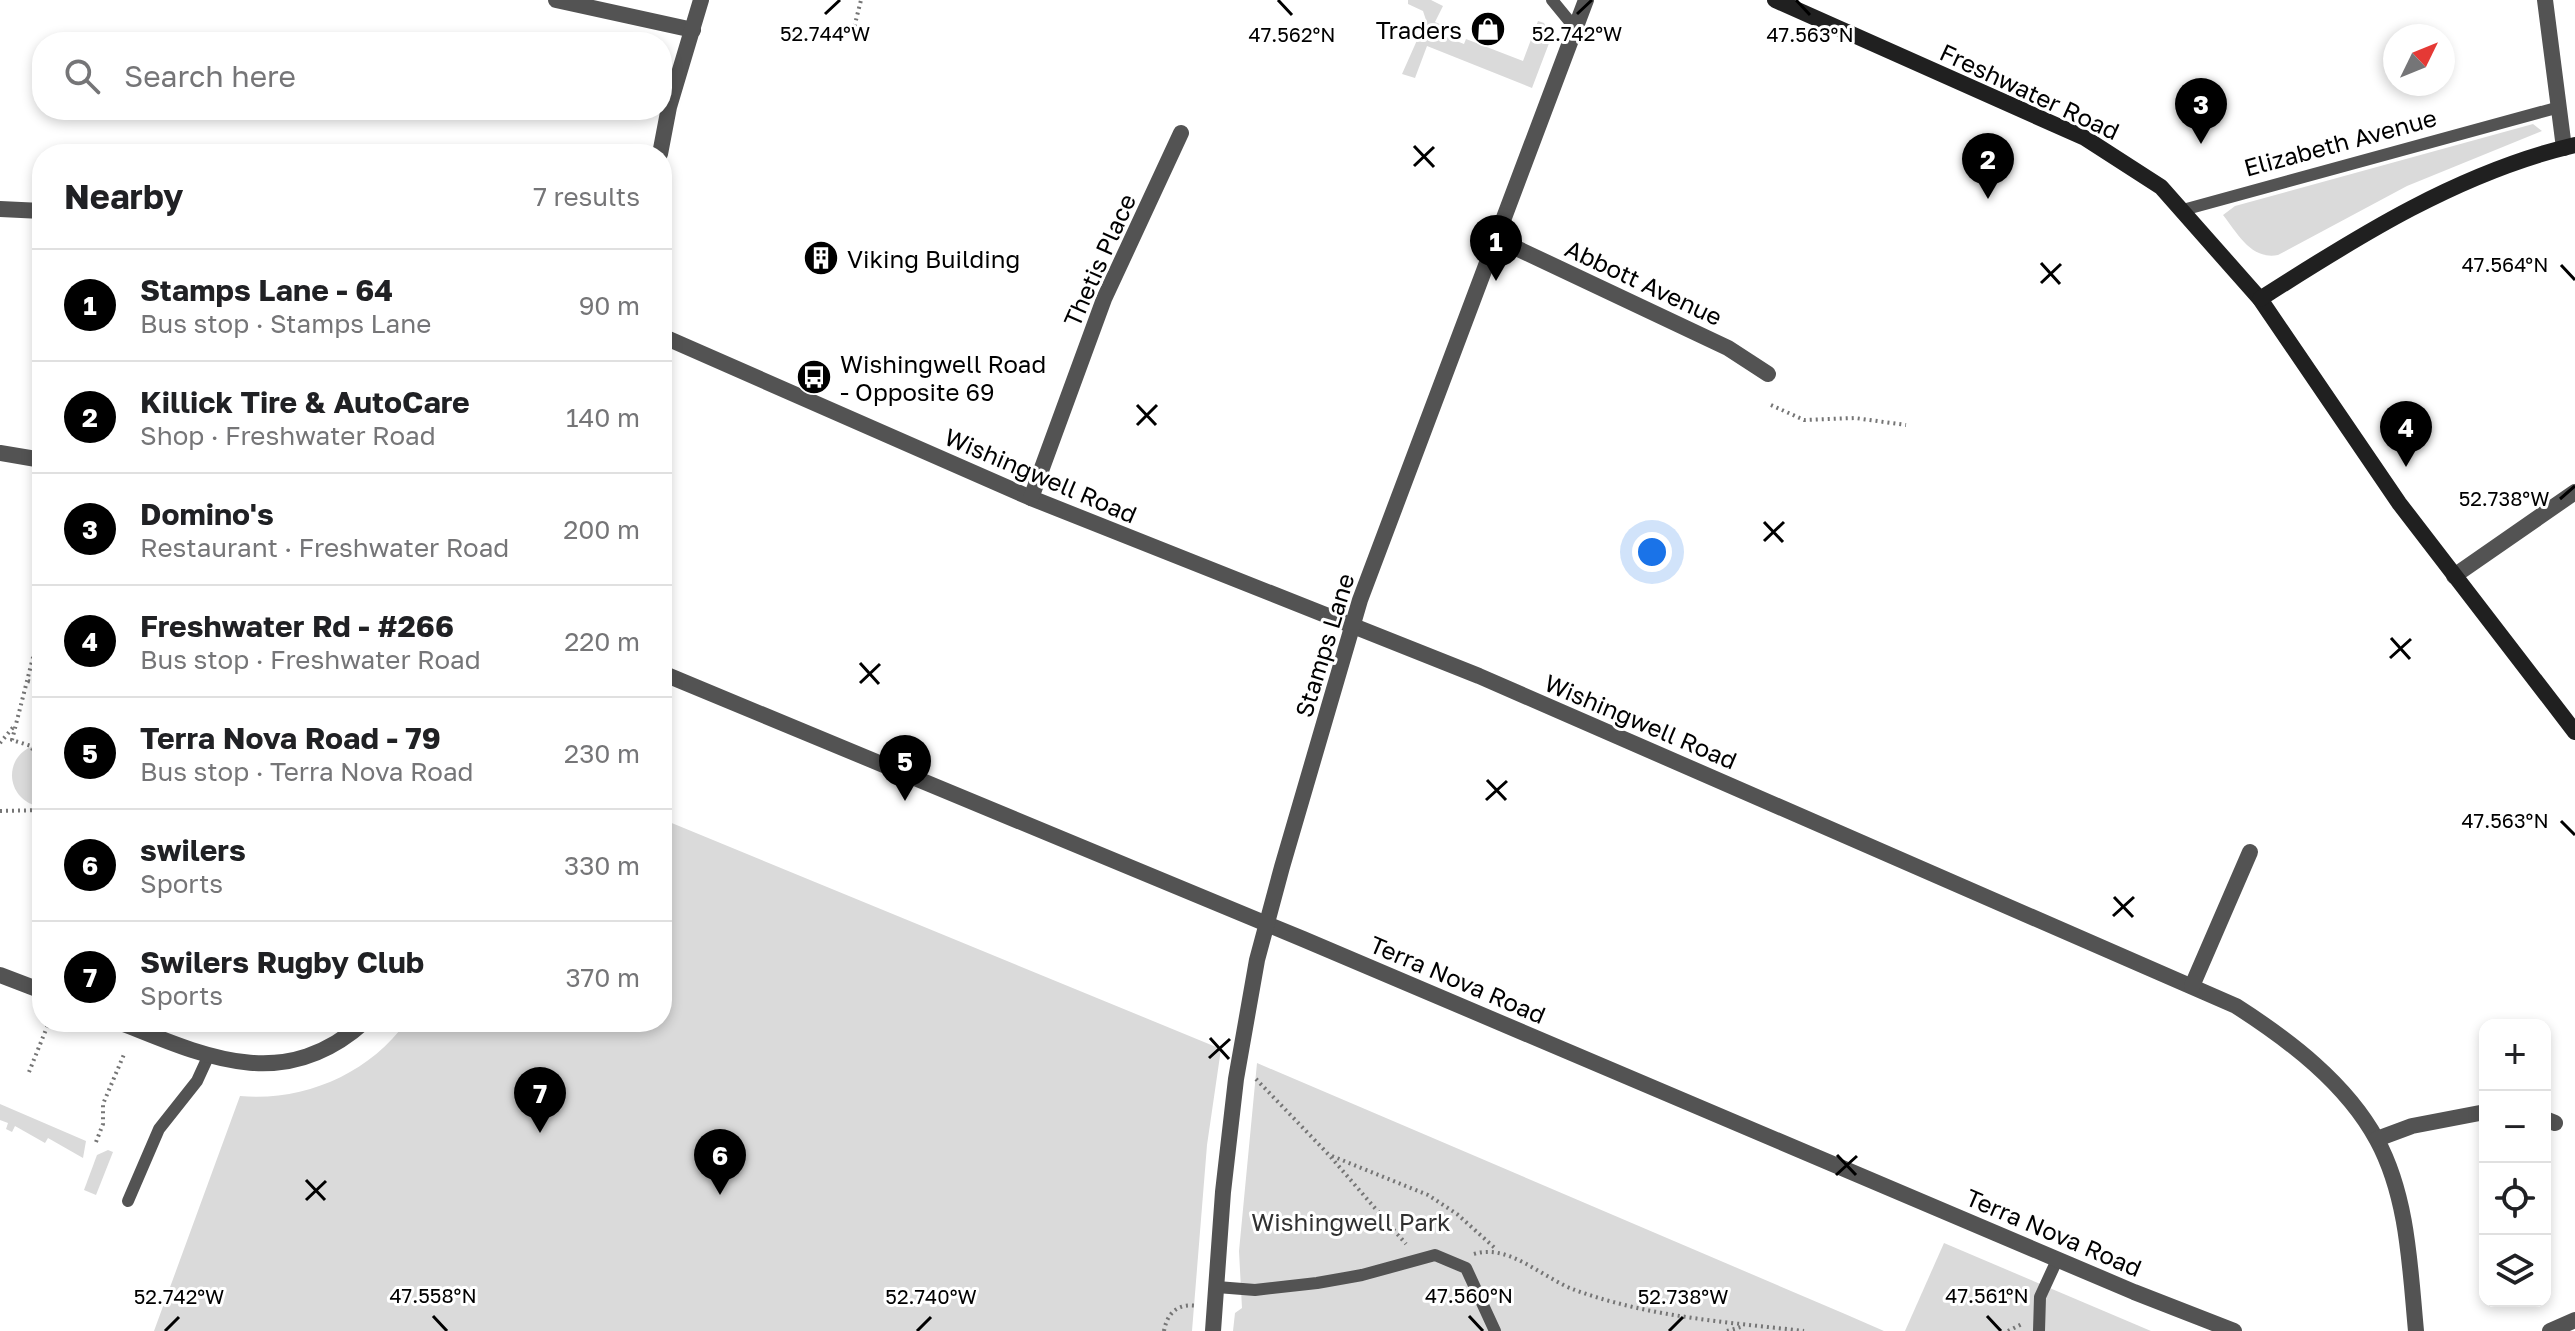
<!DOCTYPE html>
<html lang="en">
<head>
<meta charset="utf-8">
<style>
	body { margin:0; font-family:"Golos Text",sans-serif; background:#f6f6f6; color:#202124 }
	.controls { position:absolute; right:24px; bottom:24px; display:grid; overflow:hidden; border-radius:16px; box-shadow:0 4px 12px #0003 }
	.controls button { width:72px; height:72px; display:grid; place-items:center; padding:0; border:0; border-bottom:2px solid #e0e0e0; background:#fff; color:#202124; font:40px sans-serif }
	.compass { position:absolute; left:2383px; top:24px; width:72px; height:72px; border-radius:50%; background:#fff; box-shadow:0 4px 12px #0003; rotate:47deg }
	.you { position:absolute; left:1652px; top:552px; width:28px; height:28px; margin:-20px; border:6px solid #fff; border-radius:50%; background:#1a73e8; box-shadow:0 0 0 12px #1a73e833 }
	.badge { display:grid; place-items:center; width:52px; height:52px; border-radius:50%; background:#000; color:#fff; font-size:26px; font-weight:700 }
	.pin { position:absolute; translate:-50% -66px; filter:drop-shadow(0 2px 4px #0008) }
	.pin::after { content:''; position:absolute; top:42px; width:28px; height:24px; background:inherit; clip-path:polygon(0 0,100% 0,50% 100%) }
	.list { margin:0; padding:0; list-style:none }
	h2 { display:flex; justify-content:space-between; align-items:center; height:104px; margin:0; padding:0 32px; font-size:34px }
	h2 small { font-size:26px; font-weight:400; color:#757577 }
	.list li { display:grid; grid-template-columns:52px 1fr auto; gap:24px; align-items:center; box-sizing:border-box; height:112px; padding:0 32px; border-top:2px solid #e0e0e0 }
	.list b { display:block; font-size:30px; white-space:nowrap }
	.list p { margin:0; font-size:26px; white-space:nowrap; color:#757577 }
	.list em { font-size:26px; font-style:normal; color:#757577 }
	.icon { flex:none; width:44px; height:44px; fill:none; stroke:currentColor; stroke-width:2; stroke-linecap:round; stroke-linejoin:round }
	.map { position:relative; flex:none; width:2575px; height:1331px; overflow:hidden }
	.search { position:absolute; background:#fff; box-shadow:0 4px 12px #0003; left:32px; top:32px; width:640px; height:88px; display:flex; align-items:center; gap:20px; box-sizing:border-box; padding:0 28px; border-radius:32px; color:#757577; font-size:30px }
	.panel { position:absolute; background:#fff; box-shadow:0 4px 12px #0003; left:32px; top:144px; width:640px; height:888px; border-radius:32px }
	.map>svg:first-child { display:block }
	.green { fill:#dadada }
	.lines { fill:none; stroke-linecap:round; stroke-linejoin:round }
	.path { stroke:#757575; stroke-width:4; stroke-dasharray:2 4; stroke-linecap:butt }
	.service { stroke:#535353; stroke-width:12 }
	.minor { stroke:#535353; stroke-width:16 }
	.tertiary { stroke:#535353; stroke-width:16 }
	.secondary { stroke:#202020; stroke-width:16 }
	.ticks { fill:none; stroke:#000; stroke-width:3 }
	.labels { text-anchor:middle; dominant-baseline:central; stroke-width:6; stroke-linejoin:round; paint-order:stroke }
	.poi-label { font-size:24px; fill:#000; stroke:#fff; text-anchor:start }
	.street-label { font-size:24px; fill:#000; stroke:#fff }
	.park-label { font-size:24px; fill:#313131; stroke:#fff }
	.ticks-label { font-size:20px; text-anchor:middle; fill:#000; stroke:#fff; stroke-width:6; stroke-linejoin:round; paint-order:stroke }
</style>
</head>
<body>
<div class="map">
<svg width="2575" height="1331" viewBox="0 0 2575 1331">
	<rect width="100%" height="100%" fill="#fff"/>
	<g class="green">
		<path d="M 1408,0 L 1431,0 L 1443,6 L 1435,22 L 1442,25 L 1439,34 L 1464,44 L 1466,39 L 1523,61 L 1538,21 L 1544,23 L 1551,38 L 1532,88 L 1427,46 L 1415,78 L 1402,74 L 1426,20 L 1423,11 L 1408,4 Z"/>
		<path d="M 2533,124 L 2542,131 L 2407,186 L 2278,255 C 2251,260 2238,234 2223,215 L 2235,206 Z"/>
		<path d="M 42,744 L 42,807 C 2,801 2,749 42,744 Z"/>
		<path d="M 662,819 L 1221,1049 L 1207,1145 L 1192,1331 L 154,1331 L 240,1096 C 303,1102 369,1074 406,1022 L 662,1022 Z"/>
		<path d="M 1257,1063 L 1845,1314 L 1884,1331 L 1233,1331 L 1235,1313 L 1242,1308 L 1239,1251 Z"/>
		<path d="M 0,1104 L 86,1141 L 83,1158 L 48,1138 L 45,1143 L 15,1126 L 12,1132 L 6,1129 L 8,1123 L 0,1120 Z"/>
		<path d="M 108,1150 L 113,1152 L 96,1195 L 84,1190 L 97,1155 Z"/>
		<path d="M 1944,1243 L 2151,1331 L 1905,1331 Z"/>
	</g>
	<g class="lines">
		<g class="path">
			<path d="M 853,32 L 861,0"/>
			<path d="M 1771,405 L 1804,420 L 1855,418 L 1906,425"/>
			<path d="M 42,622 L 12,740 L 31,746 L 42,769"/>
			<path d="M 28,681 L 41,684"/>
			<path d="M 0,743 L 15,725"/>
			<path d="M 0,811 L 42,810"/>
			<path d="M 29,1072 L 49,1022"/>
			<path d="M 1256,1079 L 1329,1155 L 1406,1244"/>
			<path d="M 96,1142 L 103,1124 L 103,1104 L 125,1052"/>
			<path d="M 1332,1156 L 1428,1195 L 1457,1214 L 1496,1249"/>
			<path d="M 1474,1254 C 1509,1243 1542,1278 1575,1290 C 1649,1317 1726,1322 1804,1331"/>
			<path d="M 1164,1331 C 1167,1313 1178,1303 1197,1306"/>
			<path d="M 1727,1331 L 1744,1326"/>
			<path d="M 2008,1331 L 2024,1323"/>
		</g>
		<g class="service">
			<path d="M 1552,0 L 1575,28"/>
			<path d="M 2183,210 L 2556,108"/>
			<path d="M 128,1201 L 159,1129 L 197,1081 L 208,1057"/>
			<path d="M 1217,1287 L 1255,1290 L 1317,1283 L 1362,1275 L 1435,1255 L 1466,1268 L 1495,1331"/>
			<path d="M 2039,1331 L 2040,1297 L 2057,1260"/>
		</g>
		<g class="minor">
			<path d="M 556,0 L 693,30"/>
			<path d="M 2545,0 L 2564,148"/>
			<path d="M 1497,239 L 1728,348 L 1768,374"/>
			<path d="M 662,336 L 1031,498 L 1479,676 L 2236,1006 C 2289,1040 2346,1083 2377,1140 C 2408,1197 2410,1268 2416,1331"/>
			<path d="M 0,453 L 42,460"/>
			<path d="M 1031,498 L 1104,299 L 1181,133"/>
			<path d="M 2454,576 L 2575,492"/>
			<path d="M 662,673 L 1303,939 L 2134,1292 L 2234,1331"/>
			<path d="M 2192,986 L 2250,852"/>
			<path d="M 2545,1119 L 2555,1123"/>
			<path d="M 2377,1139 L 2412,1126 L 2485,1112"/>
			<path d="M 2550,1331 L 2575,1320"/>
		</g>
		<g class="tertiary">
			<path d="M 660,154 L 669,107 L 701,0"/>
			<path d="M 0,209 L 42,211"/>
			<path d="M 0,975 L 42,991"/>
			<path d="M 119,1022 C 206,1057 284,1094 364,1022"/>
			<path d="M 1213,1331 L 1223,1192 L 1236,1079 L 1257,960 L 1282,867 L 1360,600 L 1586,0"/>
		</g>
		<g class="secondary">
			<path d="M 1775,0 L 2085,138 L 2161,187 L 2260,299 L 2399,503 L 2575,732"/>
			<path d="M 2260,299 C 2358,236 2460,172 2575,145"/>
		</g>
	</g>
	<path class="ticks" d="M 1278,0 L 1292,15M 1796,0 L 1810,15M 825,14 L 840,0M 1577,14 L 1592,0M 1414,146 L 1434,167M 1414,166 L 1434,147M 2041,263 L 2060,284M 2561,265 L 2575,280M 2041,283 L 2061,264M 1137,405 L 1156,425M 1137,425 L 1157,405M 2560,499 L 2575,486M 1764,522 L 1783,542M 1764,541 L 1784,522M 2391,638 L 2410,659M 2390,658 L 2411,639M 860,663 L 879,684M 860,683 L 880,664M 1487,780 L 1506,800M 1486,800 L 1507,781M 2561,821 L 2575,835M 2114,897 L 2133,917M 2113,916 L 2134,897M 1210,1038 L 1229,1059M 1209,1058 L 1230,1039M 1837,1155 L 1856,1175M 1836,1175 L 1857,1156M 306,1180 L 325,1200M 306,1200 L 326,1181M 433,1316 L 447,1331M 1469,1316 L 1483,1331M 1987,1316 L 2001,1331M 165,1331 L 179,1317M 917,1331 L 931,1317M 1669,1331 L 1683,1317"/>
	<defs>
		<g id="shop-disc" transform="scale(1.8)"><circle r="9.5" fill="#000" stroke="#fff"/><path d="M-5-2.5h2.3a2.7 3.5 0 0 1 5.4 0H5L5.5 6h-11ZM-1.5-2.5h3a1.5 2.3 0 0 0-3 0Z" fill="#fff"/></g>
		<g id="building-disc" transform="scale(1.8)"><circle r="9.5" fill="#000" stroke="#fff"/><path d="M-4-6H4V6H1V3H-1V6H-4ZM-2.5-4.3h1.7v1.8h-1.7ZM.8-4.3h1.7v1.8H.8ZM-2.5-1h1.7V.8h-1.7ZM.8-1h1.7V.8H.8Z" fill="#fff"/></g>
		<g id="bus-disc" transform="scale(1.8)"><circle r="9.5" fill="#000" stroke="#fff"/><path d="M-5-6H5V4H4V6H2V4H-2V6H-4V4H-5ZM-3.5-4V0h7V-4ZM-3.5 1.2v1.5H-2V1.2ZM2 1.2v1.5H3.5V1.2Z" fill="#fff"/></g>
	</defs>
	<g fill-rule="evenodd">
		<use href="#shop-disc" x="1488" y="29"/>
		<use href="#building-disc" x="821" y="258"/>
		<use href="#bus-disc" x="814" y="377"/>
	</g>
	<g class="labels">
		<g class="poi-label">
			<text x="1462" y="29" text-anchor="end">Traders</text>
			<text x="847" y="258">Viking Building</text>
			<text x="840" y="363">Wishingwell Road<tspan x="840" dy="28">- Opposite 69</tspan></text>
		</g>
		<g class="street-label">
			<text transform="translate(2030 91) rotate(25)">Freshwater Road</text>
			<text transform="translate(2340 142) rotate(-15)">Elizabeth Avenue</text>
			<text transform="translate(1099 260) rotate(-66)">Thetis Place</text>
			<text transform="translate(1644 282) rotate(25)">Abbott Avenue</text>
			<text transform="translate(1041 475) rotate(23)">Wishingwell Road</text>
			<text transform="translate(1324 645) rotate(-73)">Stamps Lane</text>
			<text transform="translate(1641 721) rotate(23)">Wishingwell Road</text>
			<text transform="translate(1458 979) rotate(23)">Terra Nova Road</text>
			<text transform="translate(2054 1232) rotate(23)">Terra Nova Road</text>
		</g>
		<g class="park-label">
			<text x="1351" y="1221">Wishingwell Park</text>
		</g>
	</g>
	<g class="ticks-label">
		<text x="825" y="41">52.744°W</text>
		<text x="1577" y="41">52.742°W</text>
		<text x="1292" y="42">47.562°N</text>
		<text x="1810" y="42">47.563°N</text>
		<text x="2505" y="272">47.564°N</text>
		<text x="2504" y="506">52.738°W</text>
		<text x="2505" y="828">47.563°N</text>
		<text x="433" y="1303">47.558°N</text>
		<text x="1469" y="1303">47.560°N</text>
		<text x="1987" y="1303">47.561°N</text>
		<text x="179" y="1304">52.742°W</text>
		<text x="931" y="1304">52.740°W</text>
		<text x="1683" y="1304">52.738°W</text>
	</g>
</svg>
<div class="controls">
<button>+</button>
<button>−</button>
<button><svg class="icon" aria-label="locate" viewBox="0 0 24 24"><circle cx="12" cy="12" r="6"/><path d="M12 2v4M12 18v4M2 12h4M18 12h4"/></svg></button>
<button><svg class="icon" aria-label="layers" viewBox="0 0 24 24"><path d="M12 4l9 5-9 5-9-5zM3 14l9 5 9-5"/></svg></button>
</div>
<svg class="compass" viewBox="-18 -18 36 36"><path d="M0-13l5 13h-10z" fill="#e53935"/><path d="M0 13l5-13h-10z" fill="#757577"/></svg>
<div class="you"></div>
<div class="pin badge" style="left:1496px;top:281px">1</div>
<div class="pin badge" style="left:1988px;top:199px">2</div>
<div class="pin badge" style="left:2201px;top:144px">3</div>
<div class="pin badge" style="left:2406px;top:467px">4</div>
<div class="pin badge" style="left:905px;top:801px">5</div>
<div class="pin badge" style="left:720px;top:1195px">6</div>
<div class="pin badge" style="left:540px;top:1133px">7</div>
<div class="search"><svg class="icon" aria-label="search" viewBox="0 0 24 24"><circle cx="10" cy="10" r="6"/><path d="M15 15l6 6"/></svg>Search here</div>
<section class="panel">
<h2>Nearby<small>7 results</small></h2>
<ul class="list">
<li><span class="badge">1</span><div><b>Stamps Lane - 64</b><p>Bus stop · Stamps Lane</p></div><em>90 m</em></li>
<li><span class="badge">2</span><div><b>Killick Tire &amp; AutoCare</b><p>Shop · Freshwater Road</p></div><em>140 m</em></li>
<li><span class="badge">3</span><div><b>Domino's</b><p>Restaurant · Freshwater Road</p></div><em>200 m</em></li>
<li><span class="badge">4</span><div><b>Freshwater Rd - #266</b><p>Bus stop · Freshwater Road</p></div><em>220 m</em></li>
<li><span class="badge">5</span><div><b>Terra Nova Road - 79</b><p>Bus stop · Terra Nova Road</p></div><em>230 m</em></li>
<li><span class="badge">6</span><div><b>swilers</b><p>Sports</p></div><em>330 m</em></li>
<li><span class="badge">7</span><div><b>Swilers Rugby Club</b><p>Sports</p></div><em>370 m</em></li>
</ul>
</section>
</div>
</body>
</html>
